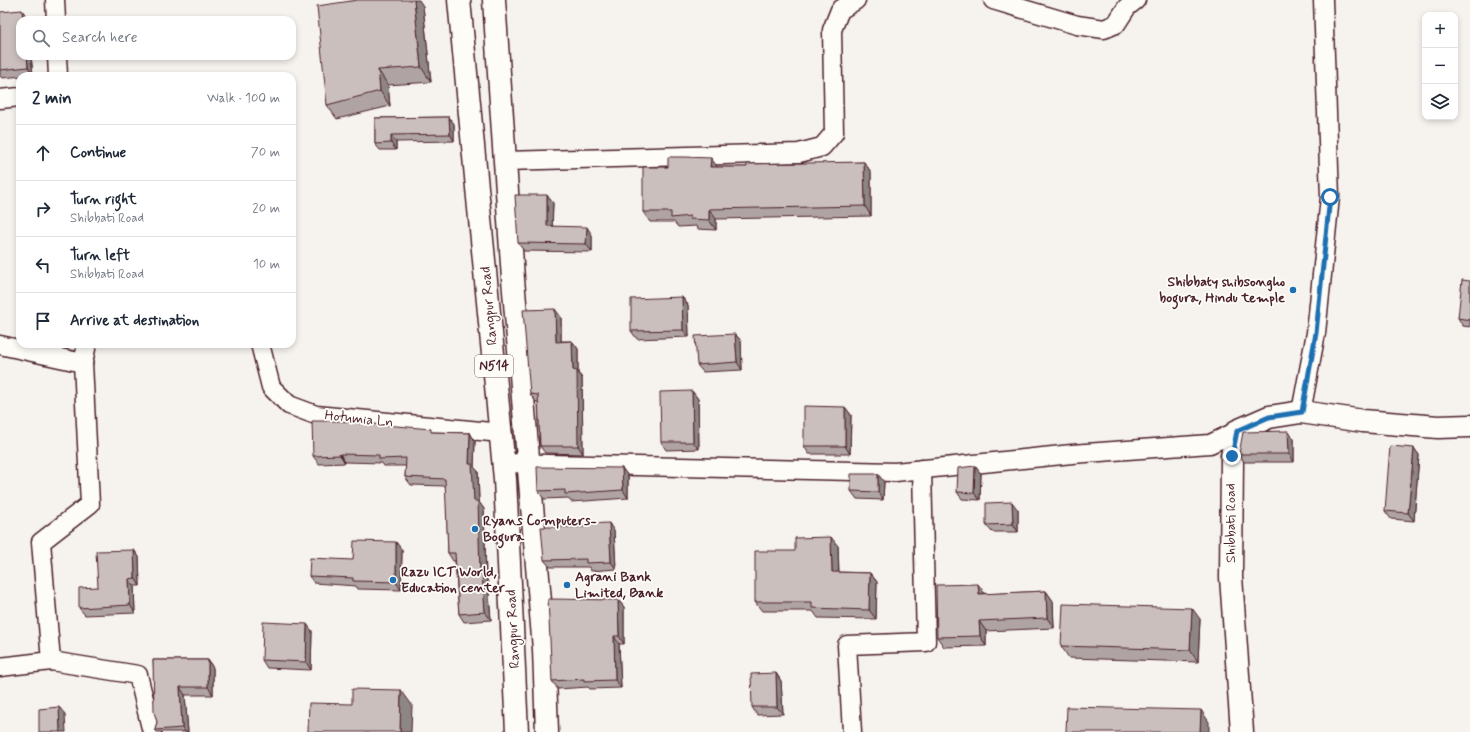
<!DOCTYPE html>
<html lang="en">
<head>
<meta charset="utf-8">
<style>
	body { margin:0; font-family:Mynerve,sans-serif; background:#f6f6f7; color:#1f2937 }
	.controls { position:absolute; right:12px; top:12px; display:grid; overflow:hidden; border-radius:8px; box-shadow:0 2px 6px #0003 }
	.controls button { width:36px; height:36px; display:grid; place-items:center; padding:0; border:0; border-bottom:1px solid #e0e1e3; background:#fff; color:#1f2937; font:20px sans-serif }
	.stop { position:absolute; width:12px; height:12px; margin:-9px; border:3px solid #1f6fb2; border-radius:50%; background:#fff }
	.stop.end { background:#1f6fb2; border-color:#fff; box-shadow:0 1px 4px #0008 }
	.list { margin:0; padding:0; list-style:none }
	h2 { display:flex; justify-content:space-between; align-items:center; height:52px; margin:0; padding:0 16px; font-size:17px }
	h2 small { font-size:13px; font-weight:400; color:#747a83 }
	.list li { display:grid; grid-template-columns:26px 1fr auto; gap:12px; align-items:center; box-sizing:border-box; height:56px; padding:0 16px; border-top:1px solid #e0e1e3 }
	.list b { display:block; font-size:15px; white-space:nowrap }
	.list p { margin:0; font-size:13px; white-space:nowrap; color:#747a83 }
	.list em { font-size:13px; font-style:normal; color:#747a83 }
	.icon { flex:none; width:22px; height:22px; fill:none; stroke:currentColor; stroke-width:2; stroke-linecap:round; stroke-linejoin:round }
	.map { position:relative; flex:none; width:1470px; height:732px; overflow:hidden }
	.search { position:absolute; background:#fff; box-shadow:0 2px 6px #0003; left:16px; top:16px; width:280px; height:44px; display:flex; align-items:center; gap:10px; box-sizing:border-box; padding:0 14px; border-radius:12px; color:#747a83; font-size:15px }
	.panel { position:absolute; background:#fff; box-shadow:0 2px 6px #0003; left:16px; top:72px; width:280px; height:276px; border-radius:12px }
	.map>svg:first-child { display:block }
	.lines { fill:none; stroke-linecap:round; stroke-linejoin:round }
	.minor-casing { stroke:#4a1f2b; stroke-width:21 }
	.tertiary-casing { stroke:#4a1f2b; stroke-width:25 }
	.trunk-casing { stroke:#4a1f2b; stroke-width:25 }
	.minor { stroke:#fdfcf7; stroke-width:18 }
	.tertiary { stroke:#fdfcf7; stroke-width:22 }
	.trunk { stroke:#fdfcf7; stroke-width:22 }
	.wall { fill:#afa4a3; stroke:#4a1f2b }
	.shaded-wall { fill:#8e8685; stroke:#4a1f2b }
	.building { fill:#cbbfbe; stroke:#4a1f2b }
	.route { stroke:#1f6fb2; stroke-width:5 }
	.poi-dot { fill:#1f6fb2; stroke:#fdfcf7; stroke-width:1.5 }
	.labels { text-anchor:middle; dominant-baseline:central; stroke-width:3.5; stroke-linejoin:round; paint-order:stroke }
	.shield { fill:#fdfcf7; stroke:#806168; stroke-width:1 }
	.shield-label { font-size:13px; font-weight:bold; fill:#4a1f2b }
	.poi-label { font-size:14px; font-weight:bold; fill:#4a1f2b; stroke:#fdfcf7; text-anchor:start }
	.street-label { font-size:14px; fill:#4a1f2b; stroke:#fdfcf7 }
</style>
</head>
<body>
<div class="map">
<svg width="1470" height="732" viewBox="0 0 1470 732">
	<rect width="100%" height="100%" fill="#f6f3ef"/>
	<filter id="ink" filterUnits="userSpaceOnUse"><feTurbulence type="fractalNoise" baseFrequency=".025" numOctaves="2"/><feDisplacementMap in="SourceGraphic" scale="8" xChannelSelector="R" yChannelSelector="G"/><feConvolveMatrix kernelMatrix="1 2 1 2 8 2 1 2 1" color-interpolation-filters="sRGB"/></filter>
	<g filter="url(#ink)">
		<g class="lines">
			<g class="minor-casing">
				<g id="minor">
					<path d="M 55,0 L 56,20"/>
					<path d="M 993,0 L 1077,25 L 1104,29 L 1116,24 L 1127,7 L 1136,0"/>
					<path d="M 57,56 L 58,76"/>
					<path d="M 0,99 L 20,97"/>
					<path d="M 505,161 L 799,153 L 822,147 L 834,133 L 832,30 L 840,10 L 856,0"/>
					<path d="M 260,344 L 271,387 L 289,405 L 316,415 L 501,433"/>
					<path d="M 0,345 L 83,363"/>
					<path d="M 1301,412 L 1316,333 L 1330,197 L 1323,0"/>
					<path d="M 504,463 L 895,472 L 1072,454 L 1210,444 L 1237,431"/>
					<path d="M 51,661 L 41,542 L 90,504 L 83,363 L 87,344"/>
					<path d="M 0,667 L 51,661 L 138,675 L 152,732"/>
					<path d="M 852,732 L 847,645 L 926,642 L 922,469"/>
				</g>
			</g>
			<g class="tertiary-casing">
				<path id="tertiary" d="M 1242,732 L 1231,577 L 1232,456 L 1237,431 L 1269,417 L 1301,412 L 1363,421 L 1438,427 L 1470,426"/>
			</g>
			<g class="trunk-casing">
				<g id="trunk">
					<path d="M 459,0 L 505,479 L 517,732"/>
					<path d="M 494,0 L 513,279 L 544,649 L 547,732"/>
				</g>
			</g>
			<use href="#minor" class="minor"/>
			<use href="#tertiary" class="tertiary"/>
			<use href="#trunk" class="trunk"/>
		</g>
		<g class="wall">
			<path d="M 423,6 L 431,82 L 388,85 L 390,106 L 337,119 L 327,105 Z"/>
			<path d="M 0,12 L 27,17 L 33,75 L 2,78 L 0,76 Z"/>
			<path d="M 449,117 L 454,124 L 454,141 L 396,142 L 396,150 L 380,150 L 375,144 L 375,118 Z"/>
			<path d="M 864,162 L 871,172 L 871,216 L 716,219 L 716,230 L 697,229 L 696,226 L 678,227 L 674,222 L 650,222 L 643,212 L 668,167 L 747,167 Z"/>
			<path d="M 553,203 L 552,226 L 592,235 L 592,252 L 524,251 L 518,243 Z"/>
			<path d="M 1470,281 L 1470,327 L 1463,326 L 1458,318 Z"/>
			<path d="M 682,297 L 688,305 L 689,337 L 637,339 L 631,331 Z"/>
			<path d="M 561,317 L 561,341 L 572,341 L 578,349 L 578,373 L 582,378 L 583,454 L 545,453 L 540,446 L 538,402 L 536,402 L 530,394 Z"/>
			<path d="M 735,334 L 741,341 L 742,370 L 703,372 L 697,365 Z"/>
			<path d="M 692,391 L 698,399 L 699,449 L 666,450 L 661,442 Z"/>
			<path d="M 845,407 L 851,415 L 850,454 L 809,454 L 804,446 Z"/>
			<path d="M 1288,431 L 1294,439 L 1294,462 L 1244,462 L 1239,454 Z"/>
			<path d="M 433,432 L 470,433 L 475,441 L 474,467 L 478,471 L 479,502 L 484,509 L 486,578 L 488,582 L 491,620 L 464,622 L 459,614 L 455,561 L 453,561 L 448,553 L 446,486 L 411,485 L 405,477 L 406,466 L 384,466 L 382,463 L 345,462 L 345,463 L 319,464 L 313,456 Z"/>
			<path d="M 1414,448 L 1419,455 L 1414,521 L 1391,519 L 1385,511 Z"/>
			<path d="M 975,466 L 981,474 L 980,500 L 962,499 L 957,492 Z"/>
			<path d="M 622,468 L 628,476 L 628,498 L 571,502 L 568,498 L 544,499 L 538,491 Z"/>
			<path d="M 884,482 L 883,500 L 857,499 L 851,491 Z"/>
			<path d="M 1018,510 L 1018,532 L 992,532 L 986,525 Z"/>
			<path d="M 614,531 L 616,569 L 591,571 L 589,567 L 550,567 L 544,560 Z"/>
			<path d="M 838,546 L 839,572 L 870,573 L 877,582 L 876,619 L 818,618 L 813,611 L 762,611 L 755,602 L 795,551 Z"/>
			<path d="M 134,550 L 139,557 L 140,586 L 134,586 L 135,613 L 85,615 L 79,608 L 98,587 Z"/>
			<path d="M 402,550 L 401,590 L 358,589 L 356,586 L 314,583 L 309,576 L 353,560 Z"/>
			<path d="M 1046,591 L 1053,601 L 1054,628 L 986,631 L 986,646 L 944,647 L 937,637 L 985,594 Z"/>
			<path d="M 618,600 L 624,607 L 624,644 L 619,644 L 621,688 L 590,689 L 588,687 L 558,689 L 552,681 Z"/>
			<path d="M 1200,619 L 1198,662 L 1069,658 L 1061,646 Z"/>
			<path d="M 312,631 L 311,670 L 267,668 L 262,660 Z"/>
			<path d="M 153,660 L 208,660 L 213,668 L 213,695 L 185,695 L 188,732 L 157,732 L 155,730 L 157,722 Z"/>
			<path d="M 776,673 L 781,681 L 783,714 L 757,715 L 752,707 Z"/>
		</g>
		<g class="shaded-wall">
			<path d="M 414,0 L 419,0 L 423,6 L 431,82 L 421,67 Z"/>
			<path d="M 22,10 L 27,17 L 28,20 L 23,20 Z"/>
			<path d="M 27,56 L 31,56 L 33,75 L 28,67 Z"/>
			<path d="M 378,70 L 388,85 L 390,106 L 380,91 Z"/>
			<path d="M 449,117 L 454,124 L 454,141 L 450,134 Z"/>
			<path d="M 391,135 L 396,142 L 396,150 L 391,143 Z"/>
			<path d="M 711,158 L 718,168 L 710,167 Z"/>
			<path d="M 864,162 L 871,172 L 871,216 L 865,206 Z"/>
			<path d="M 547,195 L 553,203 L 552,234 L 547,226 Z"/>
			<path d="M 709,209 L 716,219 L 716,230 L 709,220 Z"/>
			<path d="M 587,227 L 592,235 L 592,252 L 586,244 Z"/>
			<path d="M 682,297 L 688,305 L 689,337 L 683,330 Z"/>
			<path d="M 555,309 L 561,317 L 561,349 L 556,342 Z"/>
			<path d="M 735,334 L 741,341 L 742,370 L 737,362 Z"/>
			<path d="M 572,341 L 578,349 L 578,373 L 582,378 L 583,454 L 578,446 L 573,370 Z"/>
			<path d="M 692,391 L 698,399 L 699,449 L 693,442 Z"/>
			<path d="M 845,407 L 851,415 L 850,454 L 845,446 Z"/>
			<path d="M 1288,431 L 1294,439 L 1294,462 L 1289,454 Z"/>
			<path d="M 470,433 L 475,441 L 474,467 L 478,471 L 479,502 L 484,509 L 486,578 L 488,582 L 491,620 L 485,612 L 480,574 L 474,501 L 469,464 Z"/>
			<path d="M 1414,448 L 1419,455 L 1414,521 L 1408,513 Z"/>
			<path d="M 340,454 L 345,462 L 345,463 L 340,455 Z"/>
			<path d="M 975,466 L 981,474 L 980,500 L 974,493 Z"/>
			<path d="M 622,468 L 628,476 L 628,498 L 623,490 Z"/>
			<path d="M 878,474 L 884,482 L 883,500 L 878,492 Z"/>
			<path d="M 1012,502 L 1018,510 L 1018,532 L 1013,524 Z"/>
			<path d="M 609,523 L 614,531 L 616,569 L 611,562 Z"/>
			<path d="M 831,537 L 838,546 L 839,582 L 832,572 Z"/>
			<path d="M 396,542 L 402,550 L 401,590 L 396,582 Z"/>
			<path d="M 134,550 L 139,557 L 140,586 L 135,578 Z"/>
			<path d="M 870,573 L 877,582 L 876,619 L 869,610 Z"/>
			<path d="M 129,579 L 134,586 L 135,613 L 130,605 Z"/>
			<path d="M 978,584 L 985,594 L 979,594 Z"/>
			<path d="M 1046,591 L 1053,601 L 1054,628 L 1047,618 Z"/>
			<path d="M 618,600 L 624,607 L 624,644 L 619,636 Z"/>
			<path d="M 1192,608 L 1200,619 L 1198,662 L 1190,650 Z"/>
			<path d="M 979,621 L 986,631 L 986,646 L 980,636 Z"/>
			<path d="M 307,624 L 312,631 L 311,670 L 306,662 Z"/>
			<path d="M 614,636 L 619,644 L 621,688 L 615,680 Z"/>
			<path d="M 208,660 L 213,668 L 213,695 L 208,687 Z"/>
			<path d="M 776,673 L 781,681 L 783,714 L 777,707 Z"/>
			<path d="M 180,687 L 185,695 L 188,732 L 185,732 L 182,728 Z"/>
			<path d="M 401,690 L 412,705 L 411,732 L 400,732 Z"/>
			<path d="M 59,707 L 65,714 L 66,732 L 60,732 Z"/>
			<path d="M 1201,710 L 1209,722 L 1209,732 L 1200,732 Z"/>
		</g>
		<g class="building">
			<path d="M 358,0 L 414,0 L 421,67 L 378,70 L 380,91 L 327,105 L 317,6 Z"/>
			<path d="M 22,10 L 23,20 L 20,20 L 20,56 L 27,56 L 28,67 L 0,70 L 0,12 Z"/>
			<path d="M 449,117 L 450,134 L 391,135 L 391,143 L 375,144 L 375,118 Z"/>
			<path d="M 668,157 L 685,157 L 711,158 L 710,167 L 747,167 L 747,164 L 864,162 L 865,206 L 709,209 L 709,220 L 690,219 L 690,216 L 671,218 L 671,212 L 643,212 L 643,167 L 668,167 Z"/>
			<path d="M 515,195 L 547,195 L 547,226 L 587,227 L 586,244 L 518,243 Z"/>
			<path d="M 1462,280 L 1470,281 L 1470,320 L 1458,318 Z"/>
			<path d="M 682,297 L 683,330 L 631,331 L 631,299 Z"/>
			<path d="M 555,309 L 556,342 L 572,341 L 573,370 L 577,371 L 578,446 L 540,446 L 538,395 L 530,394 L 523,310 Z"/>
			<path d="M 735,334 L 737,362 L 697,365 L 695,336 Z"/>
			<path d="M 692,391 L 693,442 L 661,442 L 660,392 Z"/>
			<path d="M 804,406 L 845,407 L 845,446 L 804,446 Z"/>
			<path d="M 312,421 L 339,421 L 431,429 L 431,432 L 470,433 L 469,464 L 472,464 L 474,501 L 478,501 L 480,574 L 482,574 L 485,612 L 459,614 L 455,553 L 448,553 L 445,479 L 405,477 L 406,458 L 379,459 L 379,455 L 340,454 L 340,455 L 313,456 Z"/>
			<path d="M 1288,431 L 1289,454 L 1239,454 L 1243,432 Z"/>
			<path d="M 1390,446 L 1414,448 L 1408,513 L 1385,511 Z"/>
			<path d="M 975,466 L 974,493 L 957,492 L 958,468 Z"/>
			<path d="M 537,467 L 622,468 L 623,490 L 565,494 L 565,490 L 538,491 Z"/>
			<path d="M 851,474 L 878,474 L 878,492 L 851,491 Z"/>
			<path d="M 1012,502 L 1013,524 L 986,525 L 986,503 Z"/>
			<path d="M 609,523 L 611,562 L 586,563 L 586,559 L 544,560 L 541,527 L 584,527 L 584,524 Z"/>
			<path d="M 831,537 L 832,572 L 870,573 L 869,610 L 812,608 L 812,602 L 755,602 L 755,551 L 795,551 L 795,538 Z"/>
			<path d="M 354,541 L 396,542 L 396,582 L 353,581 L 353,578 L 309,576 L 310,558 L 353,560 Z"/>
			<path d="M 134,550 L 135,578 L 129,579 L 130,605 L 79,608 L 79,588 L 98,587 L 96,551 Z"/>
			<path d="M 978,584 L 979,594 L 1046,591 L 1047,618 L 979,621 L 980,636 L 937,637 L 936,585 Z"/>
			<path d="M 548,599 L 618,600 L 619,636 L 614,636 L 615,680 L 584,681 L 584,679 L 552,681 Z"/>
			<path d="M 1063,604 L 1192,608 L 1190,650 L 1061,646 Z"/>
			<path d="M 263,622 L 307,624 L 306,662 L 262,660 Z"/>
			<path d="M 153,660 L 208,660 L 208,687 L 180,687 L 182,728 L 155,730 L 157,722 L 154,712 Z"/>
			<path d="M 776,673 L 777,707 L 752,707 L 751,674 Z"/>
			<path d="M 352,689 L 401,690 L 400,732 L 308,732 L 309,703 L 352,704 Z"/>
			<path d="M 59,707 L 60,732 L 39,732 L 39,709 Z"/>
			<path d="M 1067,707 L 1201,710 L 1200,732 L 1066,732 Z"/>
		</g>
	</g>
	<g class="lines" filter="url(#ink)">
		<path class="route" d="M 1232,456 L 1237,431 L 1269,417 L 1302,412 L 1316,333 L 1330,197"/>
	</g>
	<g class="poi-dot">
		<circle cx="1293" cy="290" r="4"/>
		<circle cx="475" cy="529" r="4"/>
		<circle cx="393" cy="580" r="4"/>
		<circle cx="567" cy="585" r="4"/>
	</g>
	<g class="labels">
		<rect class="shield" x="475" y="355" width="38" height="22" rx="3"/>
		<g class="shield-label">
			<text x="494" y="366">N514</text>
		</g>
		<g class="poi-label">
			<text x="1285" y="282" text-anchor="end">Shibbaty shibsongho<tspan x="1285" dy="16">bogura, Hindu temple</tspan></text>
			<text x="483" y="521">Ryans Computers-<tspan x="483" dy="16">Bogura</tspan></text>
			<text x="401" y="572">Razu ICT World,<tspan x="401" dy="16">Education center</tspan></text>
			<text x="575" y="577">Agrani Bank<tspan x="575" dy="16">Limited, Bank</tspan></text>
		</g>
		<g class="street-label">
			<text transform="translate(489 306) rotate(-95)">Rangpur Road</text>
			<text transform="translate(359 419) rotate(6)">Hotumia Ln</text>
			<text transform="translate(1231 523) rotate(-90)">Shibbati Road</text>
			<text transform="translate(513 629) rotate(-93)">Rangpur Road</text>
		</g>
	</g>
</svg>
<div class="controls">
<button>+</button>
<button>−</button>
<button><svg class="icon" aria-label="layers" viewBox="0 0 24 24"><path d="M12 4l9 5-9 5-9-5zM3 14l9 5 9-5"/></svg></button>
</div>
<div class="stop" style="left:1330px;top:197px"></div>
<div class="stop end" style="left:1232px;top:456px"></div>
<div class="search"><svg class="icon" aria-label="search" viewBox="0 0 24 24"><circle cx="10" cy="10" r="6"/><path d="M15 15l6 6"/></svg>Search here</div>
<section class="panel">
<h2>2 min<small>Walk · 100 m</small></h2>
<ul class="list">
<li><svg class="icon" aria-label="ahead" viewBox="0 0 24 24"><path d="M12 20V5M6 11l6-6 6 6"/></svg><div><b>Continue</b></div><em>70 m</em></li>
<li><svg class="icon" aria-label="right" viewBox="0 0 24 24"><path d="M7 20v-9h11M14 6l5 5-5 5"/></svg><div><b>Turn right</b><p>Shibbati Road</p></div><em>20 m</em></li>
<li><svg class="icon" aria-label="left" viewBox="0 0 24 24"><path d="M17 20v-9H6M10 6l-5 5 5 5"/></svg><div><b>Turn left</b><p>Shibbati Road</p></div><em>10 m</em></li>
<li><svg class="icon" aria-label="arrive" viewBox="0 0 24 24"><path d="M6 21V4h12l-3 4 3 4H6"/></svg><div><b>Arrive at destination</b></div></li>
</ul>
</section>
</div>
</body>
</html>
